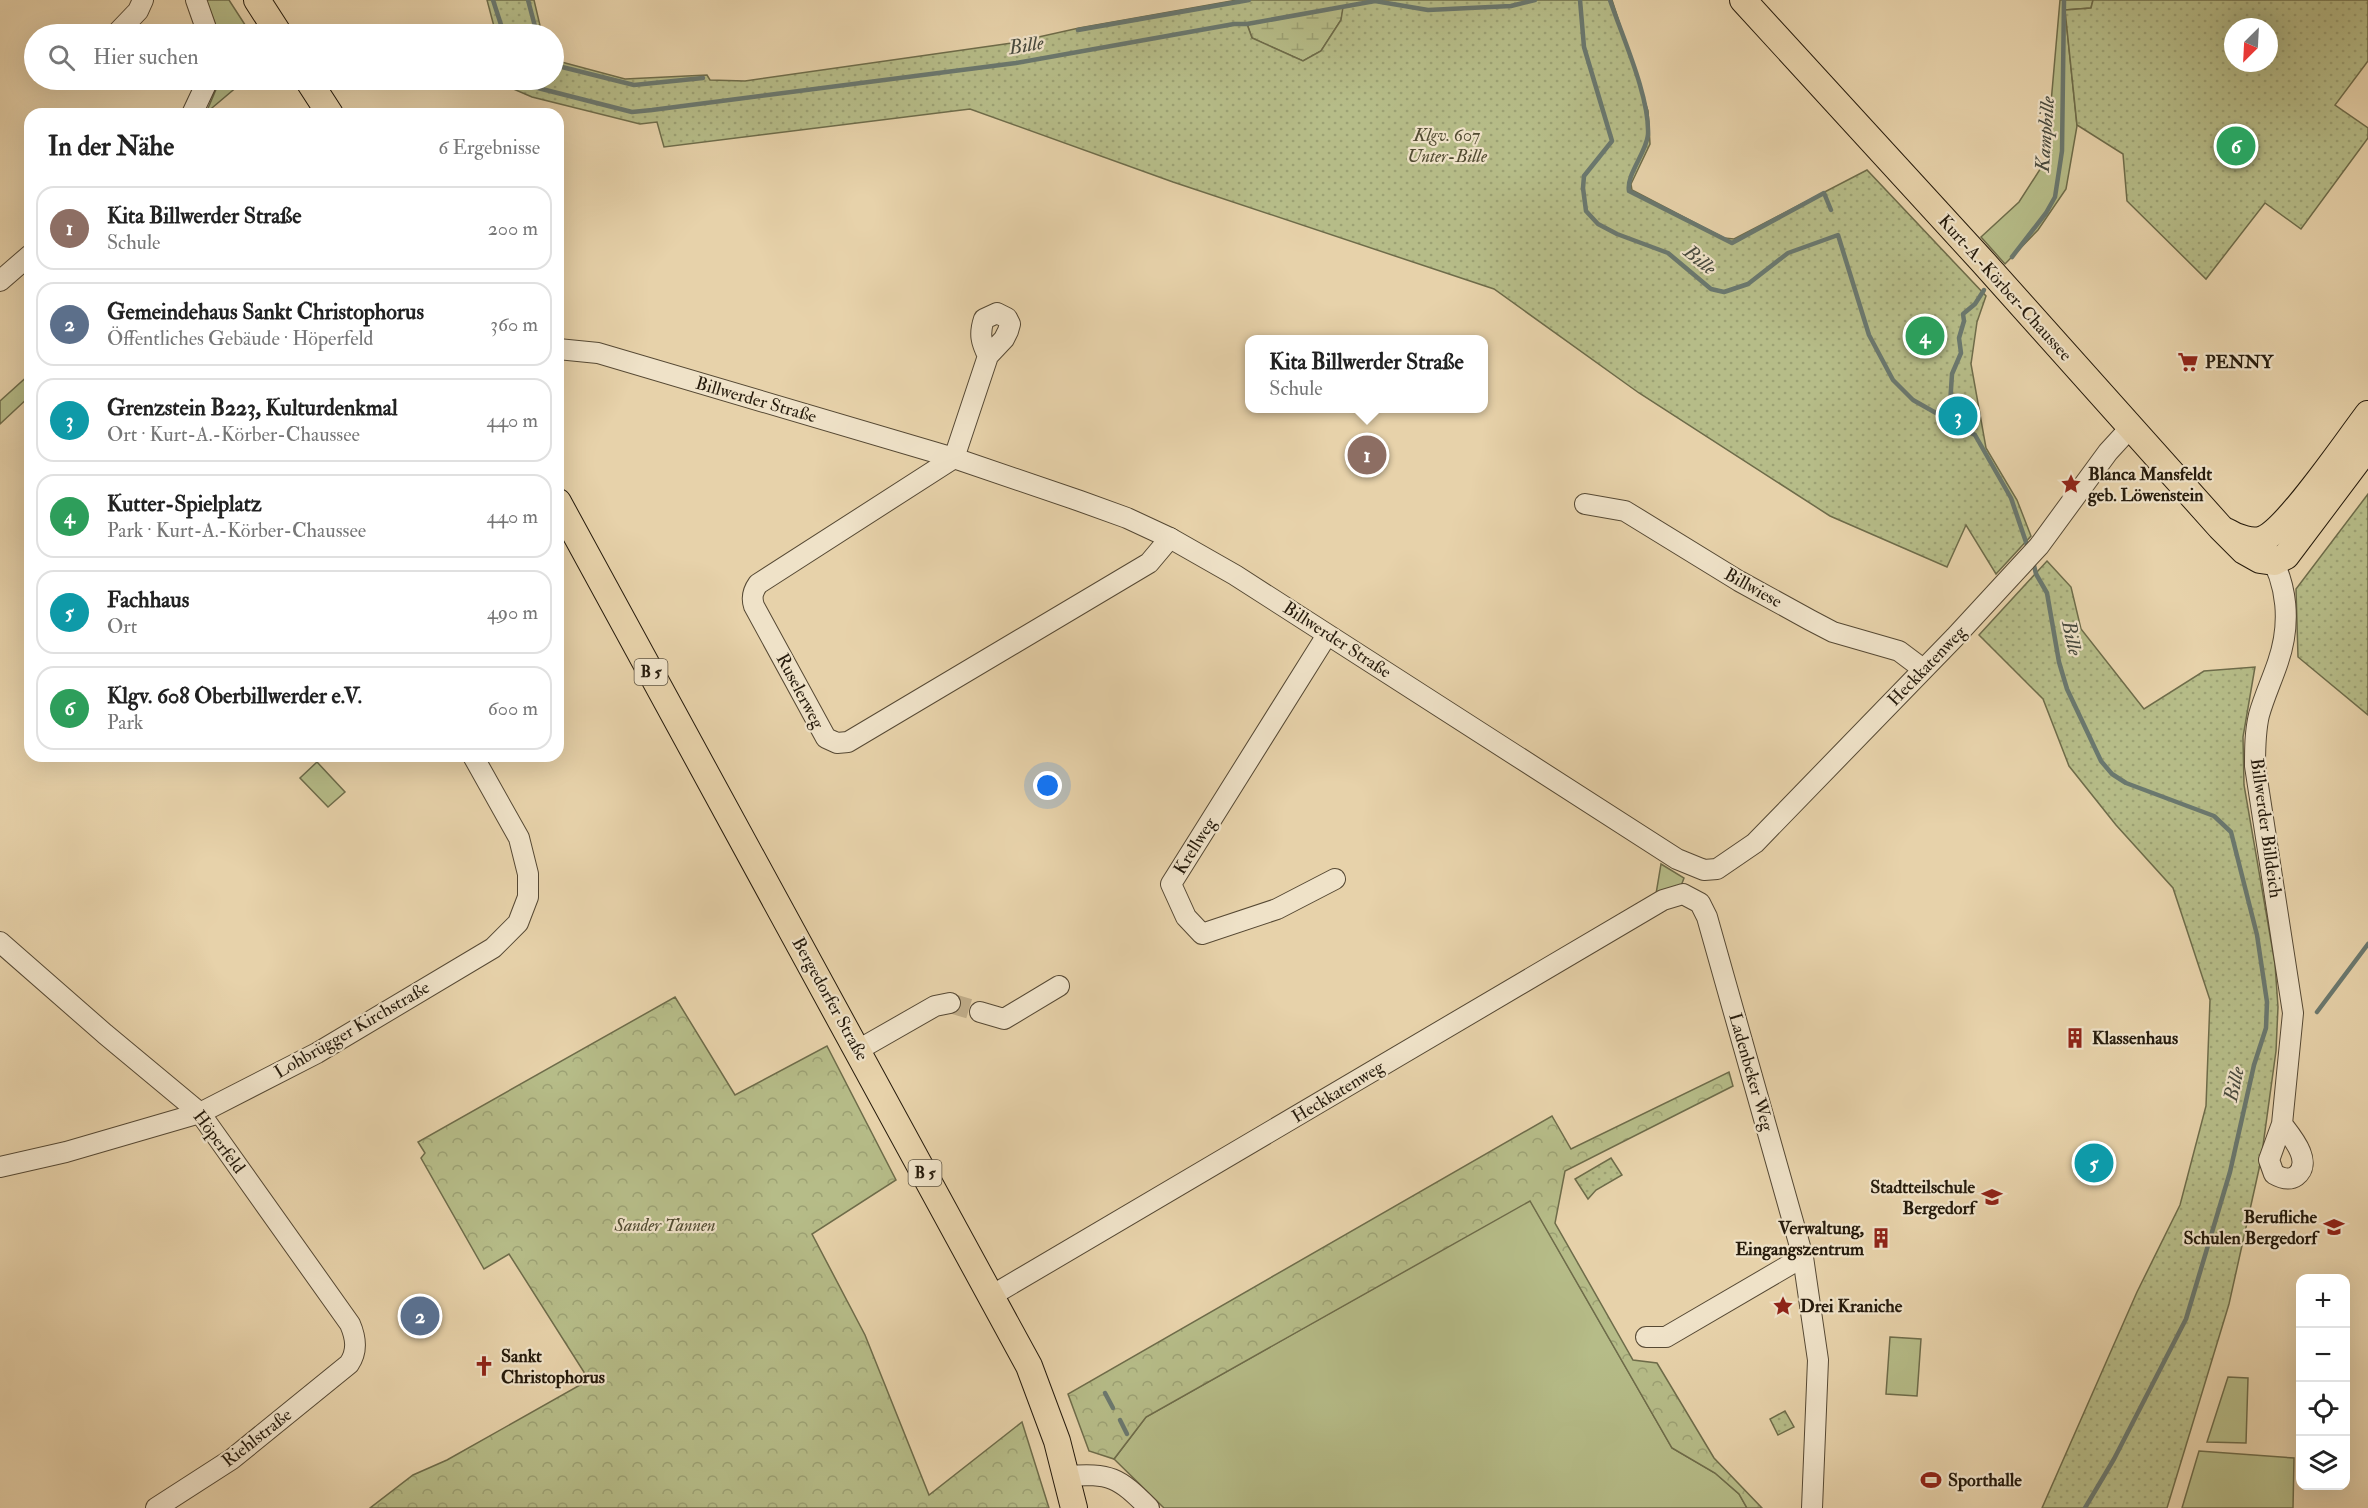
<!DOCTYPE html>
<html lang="de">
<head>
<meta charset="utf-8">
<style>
	body { margin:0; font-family:"IM FELL Double Pica",serif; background:#f6f6f6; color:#222 }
	.controls { position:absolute; right:18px; bottom:18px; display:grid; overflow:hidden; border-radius:12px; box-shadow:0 6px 24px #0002 }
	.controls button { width:54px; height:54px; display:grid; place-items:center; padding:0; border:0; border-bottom:2px solid #e0e0e0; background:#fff; color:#222; font:30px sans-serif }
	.compass { position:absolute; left:2224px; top:18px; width:54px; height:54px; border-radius:50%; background:#fff; box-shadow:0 6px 24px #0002; rotate:204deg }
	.you { position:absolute; left:1048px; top:786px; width:21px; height:21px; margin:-15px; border:4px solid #fff; border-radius:50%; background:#1a73e8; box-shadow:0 0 0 9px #1a73e833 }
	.badge { display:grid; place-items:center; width:39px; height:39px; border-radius:50%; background:#d93025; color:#fff; font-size:20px; font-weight:700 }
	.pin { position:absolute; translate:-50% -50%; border:3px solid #fff; box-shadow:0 2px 6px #0006 }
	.popup { position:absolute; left:1245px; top:335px; width:243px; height:78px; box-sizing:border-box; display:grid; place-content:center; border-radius:12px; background:#fff; filter:drop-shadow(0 2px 4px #0005); font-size:20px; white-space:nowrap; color:#767676 }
	.popup b { font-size:22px; color:#222 }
	.popup::after { content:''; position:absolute; left:50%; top:100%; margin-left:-12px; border:12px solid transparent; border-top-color:#fff }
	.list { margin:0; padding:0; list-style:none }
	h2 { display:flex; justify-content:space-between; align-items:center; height:78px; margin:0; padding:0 24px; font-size:26px }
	h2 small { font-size:20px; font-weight:400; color:#767676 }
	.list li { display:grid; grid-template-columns:39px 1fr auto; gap:18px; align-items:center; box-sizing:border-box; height:84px; margin:0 12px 12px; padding:0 12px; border:2px solid #e0e0e0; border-radius:18px }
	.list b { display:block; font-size:22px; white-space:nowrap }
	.list p { margin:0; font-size:20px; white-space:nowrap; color:#767676 }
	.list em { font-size:20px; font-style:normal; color:#767676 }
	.icon { flex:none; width:33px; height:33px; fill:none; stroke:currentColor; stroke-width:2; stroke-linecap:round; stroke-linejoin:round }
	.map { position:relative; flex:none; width:2368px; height:1508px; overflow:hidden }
	.search { position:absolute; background:#fff; box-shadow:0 6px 24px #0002; left:24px; top:24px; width:540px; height:66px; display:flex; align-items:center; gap:15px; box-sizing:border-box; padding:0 21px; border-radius:33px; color:#767676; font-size:22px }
	.panel { position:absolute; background:#fff; box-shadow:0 6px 24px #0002; left:24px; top:108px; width:540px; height:654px; border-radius:18px }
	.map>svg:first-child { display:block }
	.grass { fill:#b6bc88; stroke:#6e6c4a; stroke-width:1.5 }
	.forest { fill:url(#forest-crowns); stroke:#6e6c4a; stroke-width:1.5 }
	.wetland { fill:url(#wetland-marsh); stroke:#6e6c4a; stroke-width:1.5 }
	.park { fill:url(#park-dots); stroke:#6e6c4a; stroke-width:1.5; fill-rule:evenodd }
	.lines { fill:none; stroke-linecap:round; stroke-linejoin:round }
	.stream { stroke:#6a786f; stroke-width:4.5 }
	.minor-tunnel { stroke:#c0ad8a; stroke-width:20; stroke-dasharray:20 10; stroke-linecap:butt }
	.minor-casing { stroke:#564934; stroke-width:22 }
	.major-casing { stroke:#261b0c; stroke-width:28 }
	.minor { stroke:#efe2c8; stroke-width:20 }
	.major { stroke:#e7d2aa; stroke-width:26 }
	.labels { text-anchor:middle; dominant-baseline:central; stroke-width:4.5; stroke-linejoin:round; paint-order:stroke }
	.shield { fill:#efe2c8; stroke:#625744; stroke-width:1.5 }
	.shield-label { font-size:16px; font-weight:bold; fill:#261b0c }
	.park-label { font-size:18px; font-style:italic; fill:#514b31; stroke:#efe2c8 }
	.street-label { font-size:18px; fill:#261b0c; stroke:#efe2c8 }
	.poi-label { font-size:18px; font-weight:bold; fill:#261b0c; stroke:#efe2c8; text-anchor:start }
	.water-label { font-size:20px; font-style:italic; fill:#484a3e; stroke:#efe2c8 }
</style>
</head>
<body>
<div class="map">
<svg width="2368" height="1508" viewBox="0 0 2368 1508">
	<defs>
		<pattern id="forest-crowns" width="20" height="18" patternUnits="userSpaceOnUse" patternTransform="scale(1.5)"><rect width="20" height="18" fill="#b6bc88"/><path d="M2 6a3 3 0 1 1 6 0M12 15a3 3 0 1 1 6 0" fill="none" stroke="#9ca174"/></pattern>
		<pattern id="wetland-marsh" width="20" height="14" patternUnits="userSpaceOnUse" patternTransform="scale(1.5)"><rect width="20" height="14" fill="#b6bc88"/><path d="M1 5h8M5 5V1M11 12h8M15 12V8" fill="none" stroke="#9ca174"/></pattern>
		<pattern id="park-dots" width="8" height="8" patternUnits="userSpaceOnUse" patternTransform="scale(1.5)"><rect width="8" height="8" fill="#b6bc88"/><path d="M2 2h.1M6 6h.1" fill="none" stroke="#9ca174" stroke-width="1.8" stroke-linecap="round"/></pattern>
	</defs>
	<rect width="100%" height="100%" fill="#e7d2aa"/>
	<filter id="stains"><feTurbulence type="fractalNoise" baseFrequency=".00333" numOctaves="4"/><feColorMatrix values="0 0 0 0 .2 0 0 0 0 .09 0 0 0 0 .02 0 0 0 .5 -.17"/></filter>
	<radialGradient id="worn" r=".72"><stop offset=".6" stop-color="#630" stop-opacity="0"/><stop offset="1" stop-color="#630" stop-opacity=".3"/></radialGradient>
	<g class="grass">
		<path d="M 206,0 L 229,0 L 251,34 L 219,34 Z"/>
		<path d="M 2060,0 L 2093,0 L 2091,8 L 2065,10 L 2077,126 L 2066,189 L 2038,230 L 2005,264 L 1981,237 L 2019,202 L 2046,160 Z"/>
		<path d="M 220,80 L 245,80 L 206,113 Z"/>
		<path d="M 30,374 L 30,396 L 0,424 L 0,401 Z"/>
		<path d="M 317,762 L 345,792 L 328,807 L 300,778 Z"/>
		<path d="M 1661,864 L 1684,878 L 1681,886 L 1656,894 Z"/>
		<path d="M 1530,1200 L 1672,1448 L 1715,1473 L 1739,1494 L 1747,1508 L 1164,1508 L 1114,1459 L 1146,1417 Z"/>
		<path d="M 1890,1337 L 1921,1339 L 1917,1396 L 1886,1394 Z"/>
		<path d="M 2228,1377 L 2248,1378 L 2246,1443 L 2207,1442 Z"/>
		<path d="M 2199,1451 L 2294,1458 L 2293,1508 L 2182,1508 Z"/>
	</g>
	<g class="forest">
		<path d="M 675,997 L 735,1095 L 827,1046 L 896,1180 L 812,1234 L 865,1335 L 929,1495 L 1022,1422 L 1049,1508 L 370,1508 L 413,1475 L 447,1460 L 589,1380 L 509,1254 L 484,1269 L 421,1158 L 425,1153 L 418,1142 Z"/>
		<path d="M 1729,1072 L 1733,1086 L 1565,1171 L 1555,1223 L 1633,1360 L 1657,1363 L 1714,1458 L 1762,1508 L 1747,1508 L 1739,1494 L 1715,1473 L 1672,1448 L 1530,1201 L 1146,1417 L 1114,1459 L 1089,1451 L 1068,1394 L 1552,1116 L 1571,1149 Z"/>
	</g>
	<path class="wetland" d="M 1344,6 L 1341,20 L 1321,51 L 1303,61 L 1252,38 L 1247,24 Z"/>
	<g class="park">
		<path d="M 487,0 L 534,0 L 542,34 L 496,34 Z"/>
		<path d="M 1237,0 L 1612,0 L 1648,111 L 1650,144 L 1631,184 L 1632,190 L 1724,238 L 1734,239 L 1867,170 L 1986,296 L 1977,322 L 1971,364 L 1986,448 L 2017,500 L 2031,536 L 1996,574 L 1966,525 L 1947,567 L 1830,516 L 1639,393 L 1494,289 L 1173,182 L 970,109 L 664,147 L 657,122 L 640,124 L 532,97 L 511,88 L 509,80 L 554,80 L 554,60 L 625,79 L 707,75 L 710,80 L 745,81 L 1012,43 L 1079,28 ZM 1343,7 L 1341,20 L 1321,51 L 1303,61 L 1252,38 L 1247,24 Z"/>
		<path d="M 2093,0 L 2368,0 L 2368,61 L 2335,105 L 2368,128 L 2368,138 L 2301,229 L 2265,203 L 2206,279 L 2127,201 L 2123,154 L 2077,125 L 2065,10 L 2091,8 ZM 2233,27 L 2269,27 L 2269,63 L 2233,63 Z"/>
		<path d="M 2368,494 L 2368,715 L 2298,657 L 2296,589 Z"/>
		<path d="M 2047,561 L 2071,587 L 2081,629 L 2144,709 L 2204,671 L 2255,667 L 2243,737 L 2244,785 L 2275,964 L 2278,1007 L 2276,1051 L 2261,1160 L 2229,1304 L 2167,1508 L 2042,1508 L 2137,1292 L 2180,1205 L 2206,1106 L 2210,1000 L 2173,888 L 2116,825 L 2069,766 L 2043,699 L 1979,635 Z"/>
		<path d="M 1611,1158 L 1622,1175 L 1596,1190 L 1588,1199 L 1575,1179 Z"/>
		<path d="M 1785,1411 L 1794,1427 L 1778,1435 L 1770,1419 Z"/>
	</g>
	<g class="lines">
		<g class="stream">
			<path d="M 493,0 L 504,34"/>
			<path d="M 528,0 L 537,34"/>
			<path d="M 1580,0 L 1584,47 L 1612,141 L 1584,176 L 1583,188 L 1586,211 L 1598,224 L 1617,234 L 1668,253 L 1711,289 L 1724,292 L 1748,284 L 1788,253 L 1838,235 L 1869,335 L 1893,380 L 1913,400 L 1975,435 L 2011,498 L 2028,548"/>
			<path d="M 1610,0 C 1622,36 1650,97 1648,135 C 1646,153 1626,175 1629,191 L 1732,243 L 1824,193 L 1831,210"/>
			<path d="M 1078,30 L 1249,0"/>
			<path d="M 554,65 L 634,85 L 703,78"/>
			<path d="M 524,80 L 534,87 L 632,112 L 652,110 L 1016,63 L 1234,24 L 1247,24 L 1375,1 L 1428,10 L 1511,6 L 1535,0"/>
			<path d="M 2012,257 L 2046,213 L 2055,197 L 2062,151 L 2064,0"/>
			<path d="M 1949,420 L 1952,374 L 1961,353 L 1959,338 L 1964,321 L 1963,314 L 1975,304 L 1984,290"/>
			<path d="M 2033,561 L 2036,574 L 2047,593 L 2059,662 L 2067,689 L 2101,761 L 2112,774 L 2126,783 L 2214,816 L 2231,832 L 2257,935 L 2267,1002 L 2266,1028 L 2254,1065 L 2230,1172 L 2186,1319 L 2114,1459 L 2085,1508"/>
			<path d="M 2317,1012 L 2368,944"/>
			<path d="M 1105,1393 L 1113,1408"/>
			<path d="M 1120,1420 L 1127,1434"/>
		</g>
		<path class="minor-tunnel" d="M 950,1003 L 980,1012"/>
		<g class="minor-casing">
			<g id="minor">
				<path d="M 196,0 L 208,34"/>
				<path d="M 116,34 L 138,11 L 143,0"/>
				<path d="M 192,114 L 208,80"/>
				<path d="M 0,281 L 30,255"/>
				<path d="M 558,349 L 598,353 L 954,458 L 1080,501 L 1127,518 L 1170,538 L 1235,575 L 1677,859 L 1704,870 L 1717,869 L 1755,843 L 1955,637 L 2039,546 L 2108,452 L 2130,428"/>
				<path d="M 988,356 C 981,342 979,334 984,319 L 997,313 L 1007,318 L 1010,324 L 1008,331 L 1004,339 L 988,356 L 954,458 L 758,584 C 753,591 751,597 754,606 L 826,738 L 837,743 L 848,742 L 1149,563 L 1170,538"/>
				<path d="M 1585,504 L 1625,511 L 1739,581 L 1810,620 L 1833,632 L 1899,651 L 1923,669"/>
				<path d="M 2267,550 C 2288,584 2291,624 2278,662 C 2272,680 2264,697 2259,715 C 2255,732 2255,749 2255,766 L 2293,1013 L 2282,1124 L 2269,1160 L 2274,1174 C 2281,1178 2289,1181 2296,1176 C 2314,1162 2291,1136 2282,1124"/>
				<path d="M 1327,635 L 1171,884 L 1186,917 L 1202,934 L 1277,909 L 1335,879"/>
				<path d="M 0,942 L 105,1034 L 200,1113 L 350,1324 C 356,1338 358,1351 349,1364 L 232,1459 L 156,1508"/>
				<path d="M 980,1012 L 1004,1019 L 1059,986"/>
				<path d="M 858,1050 L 935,1006 L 950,1003"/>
				<path d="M 0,1167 L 66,1152 L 200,1113 L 317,1053 L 493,948 L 518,923 L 528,897 L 528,874 L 519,838 L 473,756"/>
				<path d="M 991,1296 L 1663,900 L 1683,894 L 1700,903 L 1707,917 L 1803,1257 L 1818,1360 L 1812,1508"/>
				<path d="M 1646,1337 L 1666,1337 L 1803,1257"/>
				<path d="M 1066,1476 C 1111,1473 1118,1477 1149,1508"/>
			</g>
		</g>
		<g class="major-casing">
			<g id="major">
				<path d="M 257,0 L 279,34"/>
				<path d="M 1743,0 L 1983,262 L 2220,527 L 2244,551 L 2260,560 L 2274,562 L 2286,556 L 2368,447"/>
				<path d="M 308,80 L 330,114"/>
				<path d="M 558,502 L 1029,1366 L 1057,1441 L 1074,1508"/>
				<path d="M 2228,532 C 2237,538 2253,543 2263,539 C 2288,529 2348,440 2368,414"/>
			</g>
		</g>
		<use href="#minor" class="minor"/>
		<use href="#major" class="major"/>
	</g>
	<defs>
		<g id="supermarket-bare" transform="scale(1.62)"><path d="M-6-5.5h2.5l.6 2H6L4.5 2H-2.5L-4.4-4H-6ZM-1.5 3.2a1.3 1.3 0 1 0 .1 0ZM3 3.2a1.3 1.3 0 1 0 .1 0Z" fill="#8f2418" stroke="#efe2c8" stroke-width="2.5" paint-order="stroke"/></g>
		<g id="sight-bare" transform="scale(1.62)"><path d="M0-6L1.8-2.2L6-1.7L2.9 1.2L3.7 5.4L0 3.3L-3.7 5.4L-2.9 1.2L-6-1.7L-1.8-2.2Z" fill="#8f2418" stroke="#efe2c8" stroke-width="2.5" paint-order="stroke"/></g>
		<g id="building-bare" transform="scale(1.62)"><path d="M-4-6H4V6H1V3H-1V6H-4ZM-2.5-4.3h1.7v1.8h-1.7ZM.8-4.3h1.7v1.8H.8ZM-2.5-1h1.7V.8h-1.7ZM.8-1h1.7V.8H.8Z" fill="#8f2418" stroke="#efe2c8" stroke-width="2.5" paint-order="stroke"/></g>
		<g id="school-bare" transform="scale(1.62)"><path d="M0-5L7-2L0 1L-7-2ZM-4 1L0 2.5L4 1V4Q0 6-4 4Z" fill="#8f2418" stroke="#efe2c8" stroke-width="2.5" paint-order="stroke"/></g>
		<g id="university-bare" transform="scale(1.62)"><path d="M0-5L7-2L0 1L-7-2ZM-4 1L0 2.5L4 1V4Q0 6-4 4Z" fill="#8f2418" stroke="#efe2c8" stroke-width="2.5" paint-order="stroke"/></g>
		<g id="church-bare" transform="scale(1.62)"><path d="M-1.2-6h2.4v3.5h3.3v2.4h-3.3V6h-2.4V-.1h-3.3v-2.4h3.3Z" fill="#8f2418" stroke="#efe2c8" stroke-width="2.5" paint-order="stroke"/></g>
		<g id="stadium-bare" transform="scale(1.62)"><path d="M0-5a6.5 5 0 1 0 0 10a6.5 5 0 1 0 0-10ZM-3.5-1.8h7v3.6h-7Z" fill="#8f2418" stroke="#efe2c8" stroke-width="2.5" paint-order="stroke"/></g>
	</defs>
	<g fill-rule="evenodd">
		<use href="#supermarket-bare" x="2188" y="362"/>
		<use href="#sight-bare" x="2071" y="484"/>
		<use href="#building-bare" x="2075" y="1038"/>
		<use href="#school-bare" x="1992" y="1197"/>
		<use href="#university-bare" x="2334" y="1227"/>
		<use href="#building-bare" x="1881" y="1238"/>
		<use href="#sight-bare" x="1783" y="1306"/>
		<use href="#church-bare" x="484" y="1366"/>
		<use href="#stadium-bare" x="1931" y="1480"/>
	</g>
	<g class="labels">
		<g class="shield">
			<rect x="634.5" y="659" width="33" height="26" rx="4.5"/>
			<rect x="908.5" y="1160" width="33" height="26" rx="4.5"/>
		</g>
		<g class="shield-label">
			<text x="651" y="672">B 5</text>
			<text x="925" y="1173">B 5</text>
		</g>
		<g class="park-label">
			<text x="1447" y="135">Klgv. 607<tspan x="1447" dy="21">Unter-Bille</tspan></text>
			<text x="665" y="1225">Sander Tannen</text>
		</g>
		<g class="street-label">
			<text transform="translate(2005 288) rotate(48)">Kurt-A.-Körber-Chaussee</text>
			<text transform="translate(756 400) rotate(16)">Billwerder Straße</text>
			<text transform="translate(1753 588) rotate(29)">Billwiese</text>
			<text transform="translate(1337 640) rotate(33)">Billwerder Straße</text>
			<text transform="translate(1927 666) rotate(-46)">Heckkatenweg</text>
			<text transform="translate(800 691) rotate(62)">Ruselerweg</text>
			<text transform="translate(2266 828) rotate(82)">Billwerder Billdeich</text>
			<text transform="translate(1195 846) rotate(-58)">Krellweg</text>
			<text transform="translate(830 999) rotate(61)">Bergedorfer Straße</text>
			<text transform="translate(352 1030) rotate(-30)">Lohbrügger Kirchstraße</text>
			<text transform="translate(1751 1072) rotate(74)">Ladenbeker Weg</text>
			<text transform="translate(1338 1092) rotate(-31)">Heckkatenweg</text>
			<text transform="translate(219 1142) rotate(53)">Höperfeld</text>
			<text transform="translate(257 1438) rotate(-38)">Riehlstraße</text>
		</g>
		<g class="poi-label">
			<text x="2205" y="362">PENNY</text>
			<text x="2088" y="474">Blanca Mansfeldt<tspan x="2088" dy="21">geb. Löwenstein</tspan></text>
			<text x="2092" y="1038">Klassenhaus</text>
			<text x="1975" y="1187" text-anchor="end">Stadtteilschule<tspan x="1975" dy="21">Bergedorf</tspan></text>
			<text x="2317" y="1217" text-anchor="end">Berufliche<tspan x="2317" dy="21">Schulen Bergedorf</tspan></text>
			<text x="1864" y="1228" text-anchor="end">Verwaltung,<tspan x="1864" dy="21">Eingangszentrum</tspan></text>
			<text x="1800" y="1306">Drei Kraniche</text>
			<text x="501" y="1356">Sankt<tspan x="501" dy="21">Christophorus</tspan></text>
			<text x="1948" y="1480">Sporthalle</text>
		</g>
		<g class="water-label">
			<text transform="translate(1026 45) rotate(-9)">Bille</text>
			<text transform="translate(2045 134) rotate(-86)">Kampbille</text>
			<text transform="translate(1700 260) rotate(39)">Bille</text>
			<text transform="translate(2072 638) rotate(78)">Bille</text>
			<text transform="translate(2234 1084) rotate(-77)">Bille</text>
		</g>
	</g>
	<rect width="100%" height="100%" filter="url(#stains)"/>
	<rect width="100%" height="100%" fill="url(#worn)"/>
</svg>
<div class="controls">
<button>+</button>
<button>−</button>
<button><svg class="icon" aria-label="locate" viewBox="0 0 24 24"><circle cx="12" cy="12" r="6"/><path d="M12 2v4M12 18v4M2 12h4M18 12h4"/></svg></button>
<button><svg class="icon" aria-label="layers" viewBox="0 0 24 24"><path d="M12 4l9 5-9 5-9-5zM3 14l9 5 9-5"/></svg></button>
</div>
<svg class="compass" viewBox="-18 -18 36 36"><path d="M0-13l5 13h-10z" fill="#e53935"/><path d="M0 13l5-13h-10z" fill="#767676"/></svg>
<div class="you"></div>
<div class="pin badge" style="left:1367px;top:455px;background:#8d6e63">1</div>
<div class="popup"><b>Kita Billwerder Straße</b>Schule</div>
<div class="pin badge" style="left:420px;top:1316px;background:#5c6f8a">2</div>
<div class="pin badge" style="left:1958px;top:416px;background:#0f9aa8">3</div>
<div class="pin badge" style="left:1925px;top:336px;background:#2e9e5b">4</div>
<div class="pin badge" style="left:2094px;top:1163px;background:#0f9aa8">5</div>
<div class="pin badge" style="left:2236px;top:146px;background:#2e9e5b">6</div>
<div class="search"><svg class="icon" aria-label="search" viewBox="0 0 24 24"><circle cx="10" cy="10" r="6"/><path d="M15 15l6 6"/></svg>Hier suchen</div>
<section class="panel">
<h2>In der Nähe<small>6 Ergebnisse</small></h2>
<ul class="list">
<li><span class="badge" style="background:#8d6e63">1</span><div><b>Kita Billwerder Straße</b><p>Schule</p></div><em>200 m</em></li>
<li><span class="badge" style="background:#5c6f8a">2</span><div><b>Gemeindehaus Sankt Christophorus</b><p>Öffentliches Gebäude · Höperfeld</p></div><em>360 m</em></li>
<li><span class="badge" style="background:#0f9aa8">3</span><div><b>Grenzstein B223, Kulturdenkmal</b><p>Ort · Kurt-A.-Körber-Chaussee</p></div><em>440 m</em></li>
<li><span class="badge" style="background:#2e9e5b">4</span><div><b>Kutter-Spielplatz</b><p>Park · Kurt-A.-Körber-Chaussee</p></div><em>440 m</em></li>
<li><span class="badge" style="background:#0f9aa8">5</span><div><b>Fachhaus</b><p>Ort</p></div><em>490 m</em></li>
<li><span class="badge" style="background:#2e9e5b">6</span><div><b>Klgv. 608 Oberbillwerder e.V.</b><p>Park</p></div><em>600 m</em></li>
</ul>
</section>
</div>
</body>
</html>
